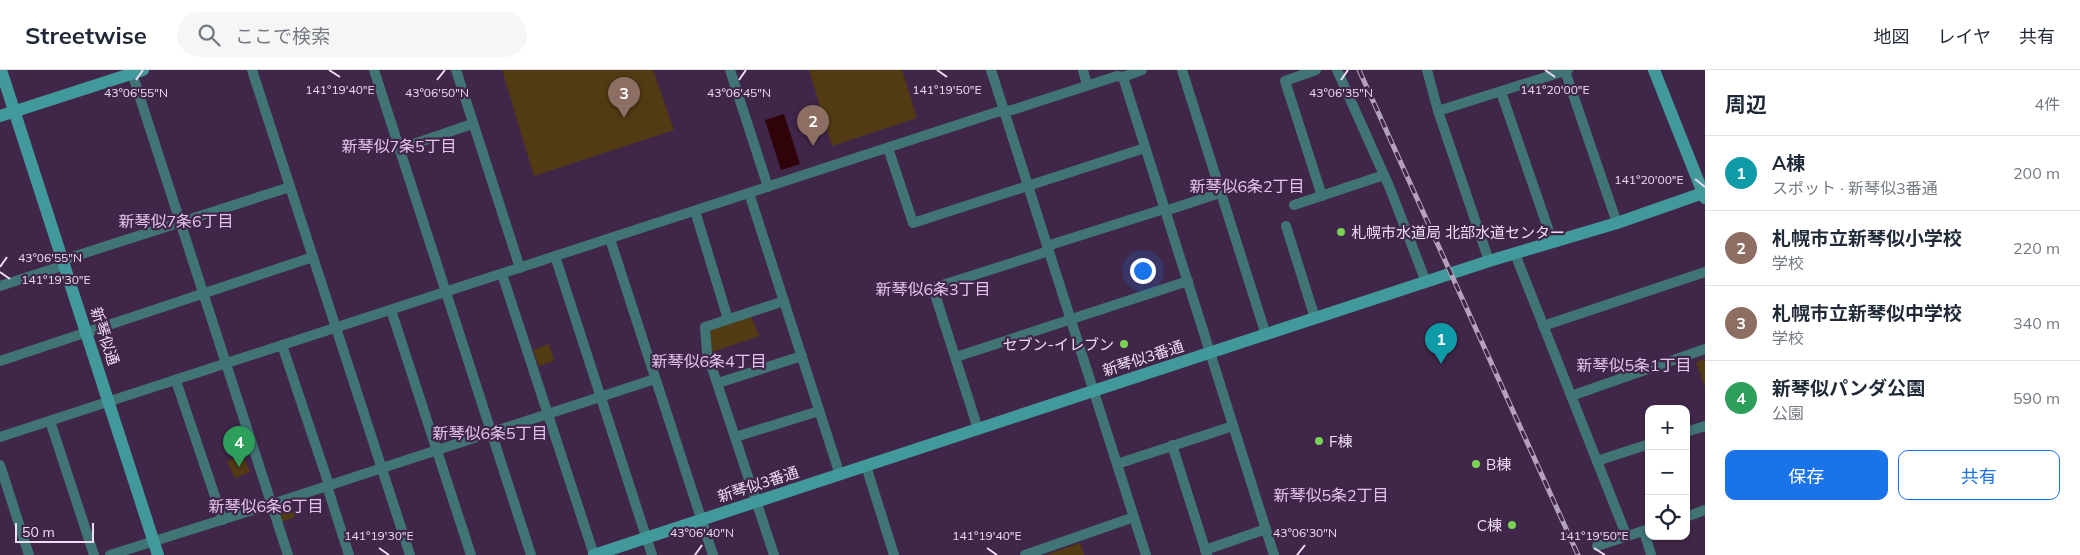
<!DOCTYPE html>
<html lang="ja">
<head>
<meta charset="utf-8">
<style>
	body { margin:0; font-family:Mulish,"Noto Sans JP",sans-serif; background:#f6f6f7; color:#1f2937 }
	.controls { position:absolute; right:15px; bottom:15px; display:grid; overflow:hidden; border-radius:10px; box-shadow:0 1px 4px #0004 }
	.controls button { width:45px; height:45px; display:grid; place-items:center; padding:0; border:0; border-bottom:1px solid #e0e1e3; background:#fff; color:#1f2937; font:25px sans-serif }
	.scale { position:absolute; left:15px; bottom:12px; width:79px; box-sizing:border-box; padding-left:5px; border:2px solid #edddf3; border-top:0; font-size:14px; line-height:18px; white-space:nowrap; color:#edddf3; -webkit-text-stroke:4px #402648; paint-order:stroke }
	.you { position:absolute; left:1142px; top:200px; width:18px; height:18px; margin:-12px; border:4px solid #fff; border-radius:50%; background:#1a73e8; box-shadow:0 0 0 8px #1a73e833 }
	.badge { display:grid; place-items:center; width:32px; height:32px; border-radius:50%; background:#1a73e8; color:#fff; font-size:16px; font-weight:700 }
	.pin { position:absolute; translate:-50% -41px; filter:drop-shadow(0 1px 2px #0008) }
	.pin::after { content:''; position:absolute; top:26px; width:18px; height:15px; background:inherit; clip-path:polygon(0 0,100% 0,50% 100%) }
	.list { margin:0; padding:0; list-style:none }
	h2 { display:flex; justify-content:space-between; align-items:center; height:65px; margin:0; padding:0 20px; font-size:21px }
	h2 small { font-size:16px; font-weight:400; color:#747a83 }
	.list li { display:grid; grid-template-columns:32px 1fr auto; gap:15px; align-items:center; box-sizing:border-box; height:75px; padding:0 20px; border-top:1px solid #e0e1e3 }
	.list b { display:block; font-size:19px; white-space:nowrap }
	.list p { margin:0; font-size:16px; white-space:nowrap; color:#747a83 }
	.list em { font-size:16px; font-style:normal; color:#747a83 }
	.actions { display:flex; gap:10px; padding:15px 20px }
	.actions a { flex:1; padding:11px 0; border:1px solid #1a73e8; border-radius:10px; text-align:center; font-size:18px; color:#1a73e8 }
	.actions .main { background:#1a73e8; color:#fff }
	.icon { flex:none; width:28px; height:28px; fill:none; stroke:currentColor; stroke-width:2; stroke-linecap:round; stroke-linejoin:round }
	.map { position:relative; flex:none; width:1705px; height:485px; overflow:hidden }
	header { display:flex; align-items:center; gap:30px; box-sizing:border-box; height:70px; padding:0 25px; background:#fff; border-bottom:1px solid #e0e1e3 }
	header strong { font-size:24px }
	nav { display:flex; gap:28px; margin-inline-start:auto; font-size:18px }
	.search { width:350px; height:45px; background:#f6f6f7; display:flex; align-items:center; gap:12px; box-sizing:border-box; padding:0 18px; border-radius:28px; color:#747a83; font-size:19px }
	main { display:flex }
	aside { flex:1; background:#fff }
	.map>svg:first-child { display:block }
	.green { fill:#523b13 }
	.water { fill:#2f0309 }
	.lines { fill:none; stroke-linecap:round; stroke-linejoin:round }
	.street { stroke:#417475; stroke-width:10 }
	.secondary { stroke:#42999b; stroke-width:12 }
	.rail-casing { stroke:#b4a1bb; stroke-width:5 }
	.rail { stroke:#402648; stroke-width:3; stroke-dasharray:9; stroke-linecap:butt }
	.ticks { fill:none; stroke:#edddf3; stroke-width:2 }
	.poi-dot { fill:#7ad156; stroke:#402648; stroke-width:2 }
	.labels { text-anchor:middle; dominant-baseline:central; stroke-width:4.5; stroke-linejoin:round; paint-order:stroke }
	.poi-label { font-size:15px; fill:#edddf3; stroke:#402648; text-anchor:start }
	.street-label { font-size:15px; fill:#edddf3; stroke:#402648 }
	.neighbourhood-label { font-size:16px; fill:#e4c4ef; stroke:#402648 }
	.ticks-label { font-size:12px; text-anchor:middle; fill:#edddf3; stroke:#402648; stroke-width:4.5; stroke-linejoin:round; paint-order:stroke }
</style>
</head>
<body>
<header>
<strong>Streetwise</strong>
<div class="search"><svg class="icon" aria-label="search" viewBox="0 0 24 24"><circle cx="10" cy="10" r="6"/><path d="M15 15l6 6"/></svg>ここで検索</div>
<nav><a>地図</a><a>レイヤ</a><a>共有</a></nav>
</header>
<main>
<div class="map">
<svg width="1705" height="485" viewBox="0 0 1705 485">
	<rect width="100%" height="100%" fill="#402648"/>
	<g class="green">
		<path d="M 502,0 L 653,0 L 674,60 L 534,106 Z"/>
		<path d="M 809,0 L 902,0 L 917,48 L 832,76 Z"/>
		<path d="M 751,246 L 759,266 L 712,282 L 710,275 L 711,260 Z"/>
		<path d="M 549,274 L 554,291 L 539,296 L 533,280 Z"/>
		<path d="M 1705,289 L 1705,317 L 1696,292 Z"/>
		<path d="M 243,386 L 250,402 L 235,408 L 227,391 Z"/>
		<path d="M 291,434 L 295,447 L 281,452 L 276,438 Z"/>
		<path d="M 1080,473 L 1084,485 L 1046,485 Z"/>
	</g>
	<path class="water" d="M 784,44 L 800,94 L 781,100 L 765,50 Z"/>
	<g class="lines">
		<g class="street">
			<path d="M 131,0 L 288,485"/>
			<path d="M 252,0 L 410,485"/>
			<path d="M 374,0 L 531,485"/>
			<path d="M 456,0 L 520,198"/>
			<path d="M 730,0 L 768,117"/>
			<path d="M 991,0 L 1146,485"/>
			<path d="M 1083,0 L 1087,15"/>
			<path d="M 1182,0 L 1266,265"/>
			<path d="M 1316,0 L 1285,11 L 1322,126"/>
			<path d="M 1337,0 L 1389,116 L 1426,212"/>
			<path d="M 1427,0 L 1438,41 L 1489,191"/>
			<path d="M 1565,1 L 1617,153"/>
			<path d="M 1123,7 L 1142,0"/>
			<path d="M 1501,22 L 1553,173"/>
			<path d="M 1438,41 L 1568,0"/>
			<path d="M 888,78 L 913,153 L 1145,78"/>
			<path d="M 399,79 L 472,54"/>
			<path d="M 749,123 L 840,405"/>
			<path d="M 1294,135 L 1384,105"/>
			<path d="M 695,141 L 728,249"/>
			<path d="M 1165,141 L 1220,123"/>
			<path d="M 1286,156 L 1315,248"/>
			<path d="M 610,169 L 713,485"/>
			<path d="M 1047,176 L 1164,139"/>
			<path d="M 1515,184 L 1627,467"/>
			<path d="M 555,186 L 652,485"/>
			<path d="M 63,190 L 290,117"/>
			<path d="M 502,204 L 594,485"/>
			<path d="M 0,216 L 65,195"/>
			<path d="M 391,240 L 471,485"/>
			<path d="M 1543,256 L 1705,202"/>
			<path d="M 282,275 L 329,415"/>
			<path d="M 956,287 L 1188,211"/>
			<path d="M 0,291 L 313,187"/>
			<path d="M 176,311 L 223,450"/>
			<path d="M 718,313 L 802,286"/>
			<path d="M 1571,326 L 1705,279"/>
			<path d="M 50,351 L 94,485"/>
			<path d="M 978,359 L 933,218 L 1049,181"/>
			<path d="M 1686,362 L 1705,356"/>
			<path d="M 0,367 L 997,42 L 1012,40 L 1117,6 L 1123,7 L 1274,485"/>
			<path d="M 735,367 L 819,341"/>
			<path d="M 1172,375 L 1207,485"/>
			<path d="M 1597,391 L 1649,374"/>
			<path d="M 1117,394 L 1233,356"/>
			<path d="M 0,395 L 29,485"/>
			<path d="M 866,396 L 894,485"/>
			<path d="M 327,416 L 349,485"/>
			<path d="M 1686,447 L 1705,440"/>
			<path d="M 1644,461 L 1651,485"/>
			<path d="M 1597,476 L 1649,459"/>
			<path d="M 1205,480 L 1266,459"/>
			<path d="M 110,485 L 272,434 L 655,309"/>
			<path d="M 774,485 L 707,283 L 705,257 L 784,231"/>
			<path d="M 1025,485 L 1134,447"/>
		</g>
		<g class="secondary">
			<path d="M 1,0 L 158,485"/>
			<path d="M 1654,0 L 1705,128"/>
			<path d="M 0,46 L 143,0"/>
			<path d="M 594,485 L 1489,191 L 1617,153 L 1703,123"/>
		</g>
		<g class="rail-casing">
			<path id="rail" d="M 1359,0 L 1578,485"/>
		</g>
		<use href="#rail" class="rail"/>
	</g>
	<path class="ticks" d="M 329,0 L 340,7M 937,0 L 947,7M 1545,0 L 1555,7M 136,10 L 143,0M 437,10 L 445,0M 739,10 L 746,0M 1341,10 L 1348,0M 1695,109 L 1705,117M 0,197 L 7,187M 0,202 L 10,209M 379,478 L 389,485M 987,478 L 997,485M 1594,478 L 1605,485M 695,485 L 702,475M 1297,485 L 1305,475"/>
	<g class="poi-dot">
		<circle cx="1341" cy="162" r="5"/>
		<circle cx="1124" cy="274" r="5"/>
		<circle cx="1319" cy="371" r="5"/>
		<circle cx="1476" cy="394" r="5"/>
		<circle cx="1512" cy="455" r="5"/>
	</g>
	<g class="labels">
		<g class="poi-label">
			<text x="1351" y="162">札幌市水道局 北部水道センター</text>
			<text x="1114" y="274" text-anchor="end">セブン-イレブン</text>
			<text x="1329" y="371">F棟</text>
			<text x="1486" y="394">B棟</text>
			<text x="1502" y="455" text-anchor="end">C棟</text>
		</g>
		<g class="street-label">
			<text transform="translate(105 266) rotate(72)">新琴似通</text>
			<text transform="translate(1143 288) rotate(-18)">新琴似3番通</text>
			<text transform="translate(758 414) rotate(-18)">新琴似3番通</text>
		</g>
		<g class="neighbourhood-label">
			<text x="399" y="76">新琴似7条5丁目</text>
			<text x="1247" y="116">新琴似6条2丁目</text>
			<text x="176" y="151">新琴似7条6丁目</text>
			<text x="933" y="219">新琴似6条3丁目</text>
			<text x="709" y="291">新琴似6条4丁目</text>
			<text x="1634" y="295">新琴似5条1丁目</text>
			<text x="490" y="363">新琴似6条5丁目</text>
			<text x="1331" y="425">新琴似5条2丁目</text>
			<text x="266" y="436">新琴似6条6丁目</text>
		</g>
	</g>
	<g class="ticks-label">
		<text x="947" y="24">141°19'50"E</text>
		<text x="340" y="24">141°19'40"E</text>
		<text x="1555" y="24">141°20'00"E</text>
		<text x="136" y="27">43°06'55"N</text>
		<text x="437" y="27">43°06'50"N</text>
		<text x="739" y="27">43°06'45"N</text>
		<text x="1341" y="27">43°06'35"N</text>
		<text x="1649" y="114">141°20'00"E</text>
		<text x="50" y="192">43°06'55"N</text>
		<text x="56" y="214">141°19'30"E</text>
		<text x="702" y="467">43°06'40"N</text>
		<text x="1305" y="467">43°06'30"N</text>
		<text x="379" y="470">141°19'30"E</text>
		<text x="987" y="470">141°19'40"E</text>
		<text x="1594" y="470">141°19'50"E</text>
	</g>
</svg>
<div class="controls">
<button>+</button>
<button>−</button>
<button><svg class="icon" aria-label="locate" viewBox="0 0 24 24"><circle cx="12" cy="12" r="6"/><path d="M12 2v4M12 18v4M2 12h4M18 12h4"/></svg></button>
</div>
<div class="scale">50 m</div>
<div class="you"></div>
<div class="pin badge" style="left:1441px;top:294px;background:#0f9aa8">1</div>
<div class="pin badge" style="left:813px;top:76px;background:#8d6e63">2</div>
<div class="pin badge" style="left:624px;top:48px;background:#8d6e63">3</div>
<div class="pin badge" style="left:239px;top:397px;background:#2e9e5b">4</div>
</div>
<aside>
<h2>周辺<small>4件</small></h2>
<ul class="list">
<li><span class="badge" style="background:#0f9aa8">1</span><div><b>A棟</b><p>スポット · 新琴似3番通</p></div><em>200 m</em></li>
<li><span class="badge" style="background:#8d6e63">2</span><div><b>札幌市立新琴似小学校</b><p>学校</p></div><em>220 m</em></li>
<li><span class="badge" style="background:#8d6e63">3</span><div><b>札幌市立新琴似中学校</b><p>学校</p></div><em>340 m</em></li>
<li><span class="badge" style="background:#2e9e5b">4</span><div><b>新琴似パンダ公園</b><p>公園</p></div><em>590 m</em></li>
</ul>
<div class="actions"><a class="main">保存</a><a>共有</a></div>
</aside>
</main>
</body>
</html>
